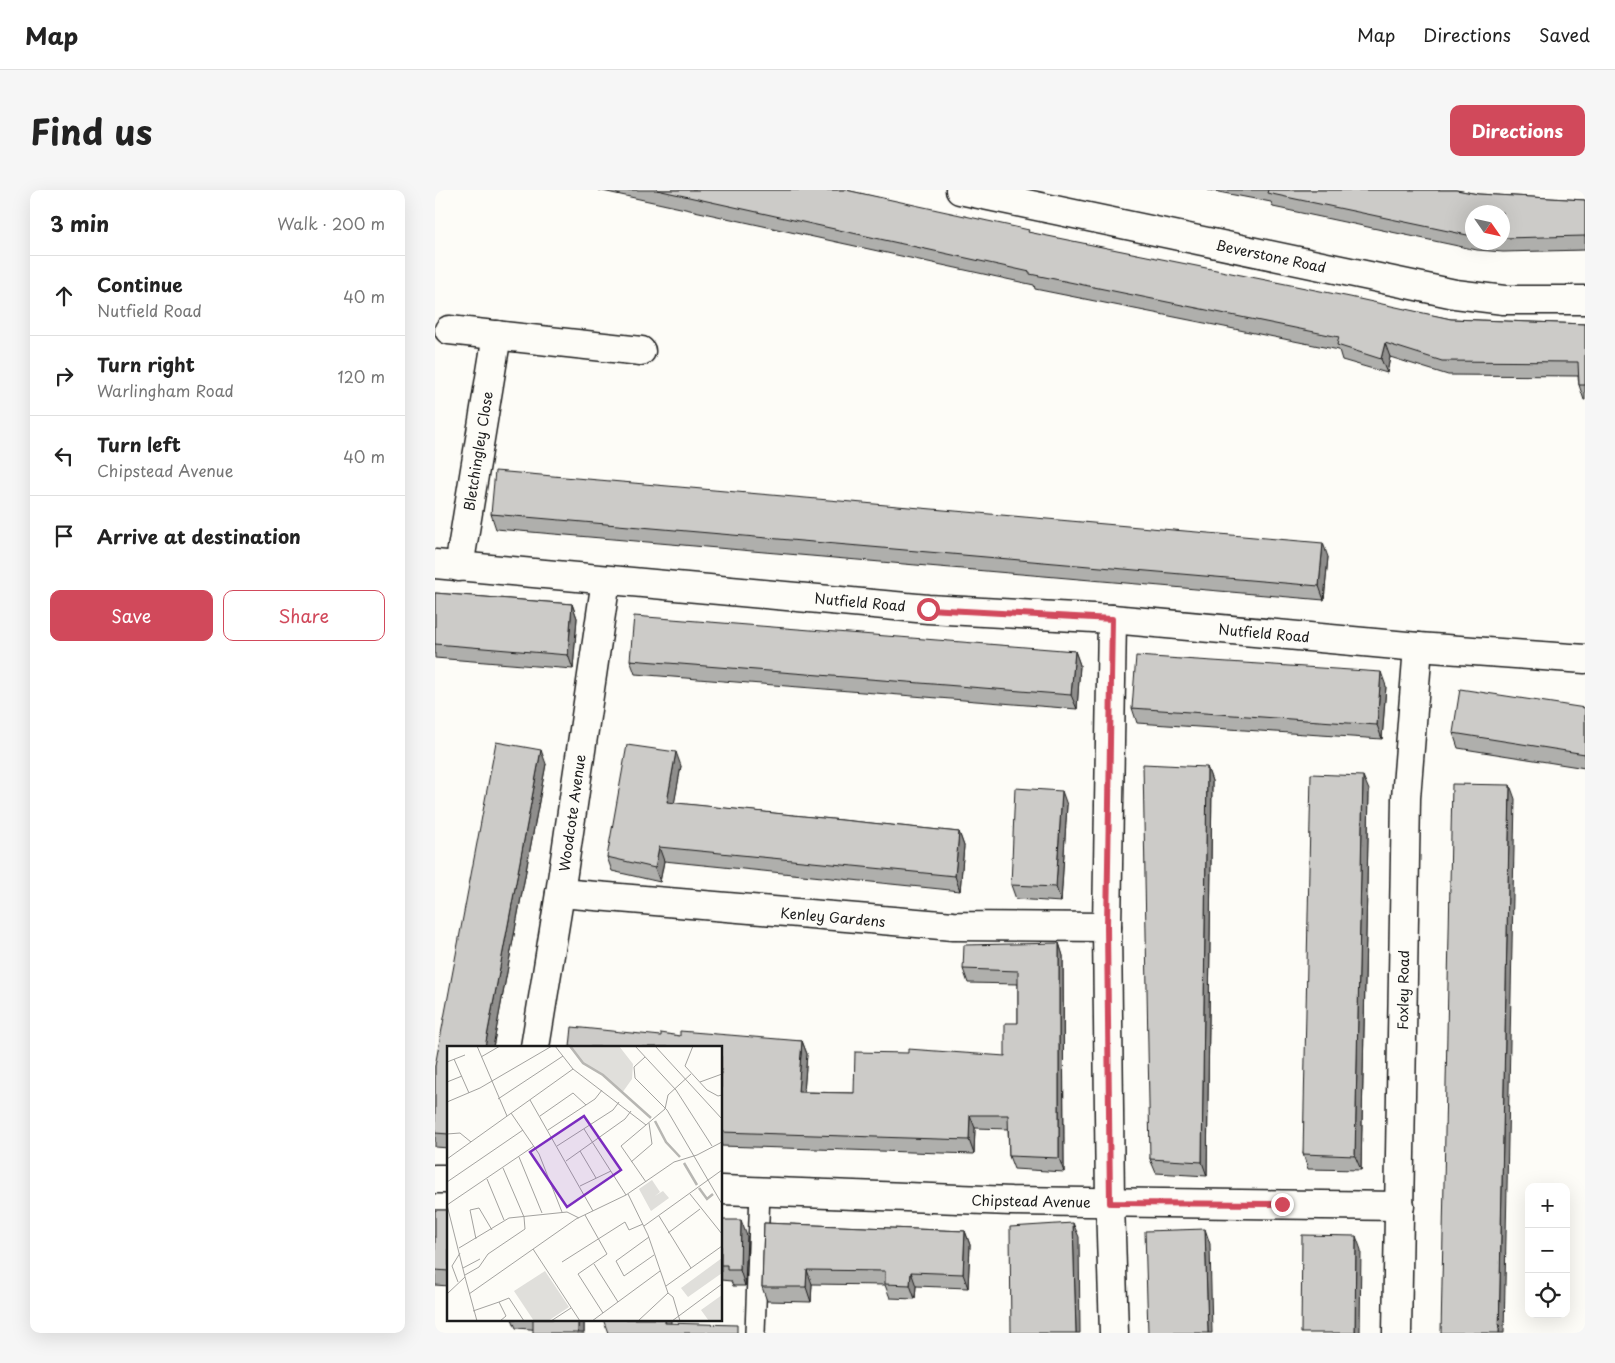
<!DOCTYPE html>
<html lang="en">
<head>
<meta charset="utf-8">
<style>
	body { margin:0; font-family:"Playpen Sans",sans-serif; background:#f6f6f6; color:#222 }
	.controls { position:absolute; right:15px; bottom:15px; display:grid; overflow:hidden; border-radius:10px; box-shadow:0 5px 20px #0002 }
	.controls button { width:45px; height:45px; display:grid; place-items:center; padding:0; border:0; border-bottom:1px solid #e0e0e0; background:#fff; color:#222; font:25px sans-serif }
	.compass { position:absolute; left:1030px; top:15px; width:45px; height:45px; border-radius:50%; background:#fff; box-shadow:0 5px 20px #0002; rotate:124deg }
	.stop { position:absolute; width:15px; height:15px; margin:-11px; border:4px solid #d1495b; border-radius:50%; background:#fff }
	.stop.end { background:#d1495b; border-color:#fff; box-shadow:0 1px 5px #0008 }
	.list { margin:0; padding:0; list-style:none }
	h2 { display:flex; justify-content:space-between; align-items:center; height:65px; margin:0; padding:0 20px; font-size:21px }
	h2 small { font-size:16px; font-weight:400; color:#767676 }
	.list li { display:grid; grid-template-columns:32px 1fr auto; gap:15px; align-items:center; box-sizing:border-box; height:80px; padding:0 20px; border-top:1px solid #e0e0e0 }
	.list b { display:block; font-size:19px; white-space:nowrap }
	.list p { margin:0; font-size:16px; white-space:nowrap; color:#767676 }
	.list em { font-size:16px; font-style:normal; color:#767676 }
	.actions { display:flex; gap:10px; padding:15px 20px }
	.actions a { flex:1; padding:11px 0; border:1px solid #d1495b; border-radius:10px; text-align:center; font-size:18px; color:#d1495b }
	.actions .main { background:#d1495b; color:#fff }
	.icon { flex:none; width:28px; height:28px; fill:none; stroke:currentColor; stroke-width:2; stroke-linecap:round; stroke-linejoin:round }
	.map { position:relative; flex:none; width:1150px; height:1143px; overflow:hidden; border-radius:10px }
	header { display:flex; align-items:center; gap:30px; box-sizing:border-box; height:70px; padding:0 25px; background:#fff; border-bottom:1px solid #e0e0e0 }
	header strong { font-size:24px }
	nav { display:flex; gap:28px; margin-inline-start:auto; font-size:18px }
	.intro { display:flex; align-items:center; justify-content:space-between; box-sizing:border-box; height:120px; padding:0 30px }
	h1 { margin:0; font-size:35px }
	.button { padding:12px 22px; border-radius:10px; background:#d1495b; color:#fff; font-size:18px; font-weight:700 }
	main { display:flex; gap:30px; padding:0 30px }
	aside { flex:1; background:#fff; border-radius:10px; box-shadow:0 5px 20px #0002 }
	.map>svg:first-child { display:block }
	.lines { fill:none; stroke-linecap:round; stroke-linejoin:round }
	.service-casing { stroke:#1c1c1c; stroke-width:22 }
	.minor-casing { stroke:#1c1c1c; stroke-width:31 }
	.service { stroke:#fdfcf7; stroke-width:19 }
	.minor { stroke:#fdfcf7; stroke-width:28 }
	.wall { fill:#afafac; stroke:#1c1c1c; fill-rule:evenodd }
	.shaded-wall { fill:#8f8e8c; stroke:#1c1c1c }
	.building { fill:#cccbc8; stroke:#1c1c1c }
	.route { stroke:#d1495b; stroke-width:6 }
	.labels { text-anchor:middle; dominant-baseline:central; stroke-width:4; stroke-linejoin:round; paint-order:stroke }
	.street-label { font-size:14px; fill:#1c1c1c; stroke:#fdfcf7 }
	.inset-river { fill:none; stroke:#b7b6b2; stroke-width:2.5 }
	.inset-road { fill:none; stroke:#a3a29f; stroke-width:1 }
	.view { fill:#7b2cbf; fill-opacity:0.15; stroke:#7b2cbf; stroke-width:2.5 }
	.inset-edge { fill:none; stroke:#1c1c1c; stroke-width:2.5 }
</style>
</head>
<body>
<header>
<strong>Map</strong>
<nav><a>Map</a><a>Directions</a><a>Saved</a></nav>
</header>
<div class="intro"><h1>Find us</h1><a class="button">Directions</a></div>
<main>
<aside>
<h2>3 min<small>Walk · 200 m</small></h2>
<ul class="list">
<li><svg class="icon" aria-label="ahead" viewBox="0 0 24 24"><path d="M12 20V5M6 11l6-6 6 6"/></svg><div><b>Continue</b><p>Nutfield Road</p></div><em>40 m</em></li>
<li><svg class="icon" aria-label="right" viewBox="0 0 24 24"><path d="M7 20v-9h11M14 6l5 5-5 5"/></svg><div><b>Turn right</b><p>Warlingham Road</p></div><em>120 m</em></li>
<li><svg class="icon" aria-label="left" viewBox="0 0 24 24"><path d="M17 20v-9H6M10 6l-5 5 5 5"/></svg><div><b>Turn left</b><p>Chipstead Avenue</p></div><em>40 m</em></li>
<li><svg class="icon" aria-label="arrive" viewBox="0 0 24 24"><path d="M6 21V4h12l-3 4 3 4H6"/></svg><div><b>Arrive at destination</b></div></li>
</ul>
<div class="actions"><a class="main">Save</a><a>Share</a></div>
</aside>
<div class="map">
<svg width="1150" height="1143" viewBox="0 0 1150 1143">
	<rect width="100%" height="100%" fill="#fdfcf7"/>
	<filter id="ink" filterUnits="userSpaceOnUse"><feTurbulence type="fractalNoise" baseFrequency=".02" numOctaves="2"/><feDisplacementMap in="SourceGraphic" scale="10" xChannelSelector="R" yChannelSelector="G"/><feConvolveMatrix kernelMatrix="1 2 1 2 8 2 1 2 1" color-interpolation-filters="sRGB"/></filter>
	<g filter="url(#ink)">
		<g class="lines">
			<g class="service-casing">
				<path id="service" d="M 320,1143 L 325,1001"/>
			</g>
			<g class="minor-casing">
				<g id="minor">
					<path d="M 525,0 L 1020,104 L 1069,110 L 1150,110"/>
					<path d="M 14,140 L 206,161"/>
					<path d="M 0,374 L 493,419 L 677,429 L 983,457 L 1150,469"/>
					<path d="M 24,377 L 62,145"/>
					<path d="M 677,429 L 672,737 L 675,1013 L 679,1143"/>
					<path d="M 125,703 L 518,736 L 672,737"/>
					<path d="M 100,857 L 125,703 L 171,390"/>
					<path d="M 0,989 L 14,989"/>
					<path d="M 286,1000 L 576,1011 L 965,1016"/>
					<path d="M 962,1143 L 971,608 L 983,457"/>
				</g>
			</g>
			<use href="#service" class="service"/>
			<use href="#minor" class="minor"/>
		</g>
		<g class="wall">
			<path d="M 163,0 L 411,0 L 595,43 L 1016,129 L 1150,134 L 1150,210 L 1149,210 L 1144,195 L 1143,186 L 1013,185 L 955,167 L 952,183 L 907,170 L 904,160 L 600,99 L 599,95 Z"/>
			<path d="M 773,0 L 1021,0 L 1043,4 L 1150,10 L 1150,60 L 1068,62 L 1042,60 L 838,17 L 836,12 ZM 1038,22 L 1068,22 L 1068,52 L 1038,52 Z"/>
			<path d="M 56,324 L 893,367 L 889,410 L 61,339 Z"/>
			<path d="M 0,403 L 137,414 L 142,428 L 138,479 L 0,468 Z"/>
			<path d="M 640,461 L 645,475 L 642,519 L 200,484 L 195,470 Z"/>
			<path d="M 951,496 L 947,549 L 702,533 L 697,518 Z"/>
			<path d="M 1150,518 L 1150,578 L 1023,558 L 1018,543 Z"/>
			<path d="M 111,574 L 58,857 L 14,857 L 14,958 L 0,957 L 0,876 Z"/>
			<path d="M 246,576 L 239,613 L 524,642 L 529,656 L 525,701 L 229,671 L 225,692 L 177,681 L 172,667 Z"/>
			<path d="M 772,577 L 777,591 L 772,986 L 721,983 L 715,969 Z"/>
			<path d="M 934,600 L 926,980 L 873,979 L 868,964 Z"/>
			<path d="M 632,615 L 626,712 L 581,709 L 576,695 Z"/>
			<path d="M 624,753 L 628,766 L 629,982 L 579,979 L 574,966 L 573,939 L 540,938 L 539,964 L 286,956 L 286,857 L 226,846 L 367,851 L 372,864 L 369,902 L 419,903 L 570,866 L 583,833 L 583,794 L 533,793 L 528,779 Z"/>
			<path d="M 0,1020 L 14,1020 L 14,1096 L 0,1095 Z"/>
			<path d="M 286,1030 L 312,1046 L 310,1096 L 298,1096 L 296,1091 L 286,1090 Z"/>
			<path d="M 329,1033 L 530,1041 L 535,1055 L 533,1098 L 481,1096 L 480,1109 L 455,1108 L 450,1095 L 377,1094 L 376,1112 L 332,1111 L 327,1097 Z"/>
			<path d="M 77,1129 L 149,1129 L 149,1143 L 81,1138 Z"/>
		</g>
		<g class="shaded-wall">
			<path d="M 950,153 L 955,167 L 952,183 L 946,169 Z"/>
			<path d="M 888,353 L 893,367 L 889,410 L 884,396 Z"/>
			<path d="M 137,414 L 142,428 L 138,479 L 133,465 Z"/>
			<path d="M 640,461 L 645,475 L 642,519 L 636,505 Z"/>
			<path d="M 946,482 L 951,496 L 947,549 L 942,535 Z"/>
			<path d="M 106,560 L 111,574 L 58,857 L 50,857 Z"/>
			<path d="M 241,562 L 246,576 L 237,626 L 232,612 Z"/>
			<path d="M 772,577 L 777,591 L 772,986 L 767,972 Z"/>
			<path d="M 928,586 L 934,600 L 926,980 L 920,966 Z"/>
			<path d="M 1075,595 L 1080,609 L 1069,1143 L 1064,1143 Z"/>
			<path d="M 627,601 L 632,615 L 626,712 L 621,697 Z"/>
			<path d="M 524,642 L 529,656 L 525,701 L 520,686 Z"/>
			<path d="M 224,657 L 229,671 L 225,692 L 220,678 Z"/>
			<path d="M 624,753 L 628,766 L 629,982 L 624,968 Z"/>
			<path d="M 367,851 L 372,864 L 368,915 L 363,902 Z"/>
			<path d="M 535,925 L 540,938 L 539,964 L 534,950 Z"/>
			<path d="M 306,1030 L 312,1046 L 310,1096 L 305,1080 Z"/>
			<path d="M 638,1033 L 644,1047 L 645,1143 L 641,1143 Z"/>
			<path d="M 770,1039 L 775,1054 L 777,1143 L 773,1143 Z"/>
			<path d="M 530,1041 L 535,1055 L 533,1098 L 528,1084 Z"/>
			<path d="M 921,1046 L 926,1060 L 925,1143 L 920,1143 Z"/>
			<path d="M 372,1080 L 377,1094 L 376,1112 L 371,1097 Z"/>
			<path d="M 476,1082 L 481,1096 L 480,1109 L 475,1095 Z"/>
			<rect x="143" y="1129" width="6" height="14"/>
			<path d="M 230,1129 L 236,1129 L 236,1143 L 230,1133 Z"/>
		</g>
		<g class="building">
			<path d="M 222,0 L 411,0 L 594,40 L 593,42 L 915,107 L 1016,129 L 1150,134 L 1150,195 L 1144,195 L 1143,172 L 1007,171 L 950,153 L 946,169 L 902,155 L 904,147 L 595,84 L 595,82 Z"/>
			<path d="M 833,0 L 1021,0 L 1043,4 L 1150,10 L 1150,46 L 1068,48 L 1068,22 L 1038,22 L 1037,46 L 832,3 Z"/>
			<path d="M 60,281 L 888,353 L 884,396 L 56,324 Z"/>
			<path d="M 0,403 L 137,414 L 133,465 L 0,454 Z"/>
			<path d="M 199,426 L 640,461 L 636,505 L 195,470 Z"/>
			<path d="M 701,466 L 946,482 L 942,535 L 697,518 Z"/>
			<path d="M 1025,499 L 1150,518 L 1150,564 L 1018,543 Z"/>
			<path d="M 61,552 L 106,560 L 50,857 L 14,857 L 14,944 L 0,943 L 0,876 Z"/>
			<path d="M 192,555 L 241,562 L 232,612 L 524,642 L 520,686 L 224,657 L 220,678 L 172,667 Z"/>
			<path d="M 708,574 L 772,577 L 767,972 L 715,969 Z"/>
			<path d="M 876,584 L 928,586 L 920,966 L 868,964 Z"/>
			<path d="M 1017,594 L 1075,595 L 1064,1143 L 1006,1143 Z"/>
			<path d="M 580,598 L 627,601 L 621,697 L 576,695 Z"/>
			<path d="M 624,753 L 624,968 L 574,966 L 573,925 L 535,925 L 534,950 L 286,942 L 286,857 L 135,857 L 137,837 L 226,846 L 226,843 L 245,846 L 245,841 L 367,851 L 363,902 L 419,903 L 420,862 L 473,863 L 473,859 L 570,866 L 570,833 L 583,833 L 583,781 L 528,779 L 529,755 Z"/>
			<path d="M 0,1020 L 14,1020 L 14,1081 L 0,1080 Z"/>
			<path d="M 286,1030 L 306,1030 L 305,1080 L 292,1080 L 292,1075 L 286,1075 Z"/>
			<path d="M 329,1033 L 530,1041 L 528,1084 L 476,1082 L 475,1095 L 450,1094 L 450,1081 L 372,1080 L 371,1097 L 327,1097 Z"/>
			<path d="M 638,1033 L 641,1143 L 576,1143 L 575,1037 Z"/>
			<path d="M 770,1039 L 773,1143 L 713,1143 L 710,1041 Z"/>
			<path d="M 867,1045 L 921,1046 L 920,1143 L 866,1143 Z"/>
			<rect x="98" y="1129" width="45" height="14"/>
			<path d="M 168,1129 L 230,1129 L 230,1133 L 302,1135 L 302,1143 L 173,1143 Z"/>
		</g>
	</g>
	<g class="lines" filter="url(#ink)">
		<path class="route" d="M 493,419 L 677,429 L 672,737 L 675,1013 L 847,1014"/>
	</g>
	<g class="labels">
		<g class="street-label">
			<text transform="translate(836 66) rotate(12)">Beverstone Road</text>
			<text transform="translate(43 261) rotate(-81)">Bletchingley Close</text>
			<text transform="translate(425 412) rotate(5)">Nutfield Road</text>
			<text transform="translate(829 443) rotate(5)">Nutfield Road</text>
			<text transform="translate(137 623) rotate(-82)">Woodcote Avenue</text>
			<text transform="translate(398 727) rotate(5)">Kenley Gardens</text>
			<text transform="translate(968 800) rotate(-89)">Foxley Road</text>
			<text transform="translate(596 1011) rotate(1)">Chipstead Avenue</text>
		</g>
	</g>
	<g transform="translate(12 856)">
		<rect width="275" height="275" fill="#fdfcf7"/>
		<path d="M 123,0 L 172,0 L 186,18 L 185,33 L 175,47 L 153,27 L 136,18 ZM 205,134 L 213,146 L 208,150 L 216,145 L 222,152 L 204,165 L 192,143 ZM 275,212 L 275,227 L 241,251 L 234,242 ZM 98,225 L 122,261 L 101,275 L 87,275 L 67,245 ZM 275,249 L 275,275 L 262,275 L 254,264 Z" fill="#e0dfdb"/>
		<path class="inset-river" d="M 123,0 L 136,17 L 156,29 L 204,72M 208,75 L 219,96 L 233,111M 237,117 L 250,139M 252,142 L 260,153 L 266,148"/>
		<path class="inset-road" d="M 30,0 L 60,70M 108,0 L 126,23 L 199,79M 188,0 L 229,44 L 265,100M 208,0 L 275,73M 246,0 L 238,20 L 260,44 L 271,50 L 275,49M 34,11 L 53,0M 198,11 L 187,21 L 188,32 L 220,64 L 275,158M 7,13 L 22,47M 0,16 L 18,9M 0,36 L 15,30M 253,36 L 275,28M 51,53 L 116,10M 83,54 L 146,165M 0,56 L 33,42 L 105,0M 218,63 L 221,49 L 244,28M 64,67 L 92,108 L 115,166M 93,70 L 126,47 L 139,59M 137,83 L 179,149M 101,84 L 148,53 L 155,44M 0,88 L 13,87 L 24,96M 110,100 L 166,64 L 172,56M 133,105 L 149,132M 72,111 L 95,167M 0,113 L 126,23M 119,115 L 178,73 L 184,65M 184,116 L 205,98 L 202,77M 40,133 L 57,174M 0,136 L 76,84M 199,136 L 174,100 L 218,63M 133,140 L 164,125M 181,148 L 201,189 L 221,247 L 191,275M 243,148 L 275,188M 0,159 L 87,100M 0,159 L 18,231 L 0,248M 138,169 L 160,208 L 131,228 L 156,267M 212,170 L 244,222M 197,180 L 275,124M 221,187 L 253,163M 202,191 L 169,215 L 177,230 L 207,209M 29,193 L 23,164 L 32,162 L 45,184M 12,202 L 62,172 L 120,166 L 132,172M 86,203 L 133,275M 115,216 L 178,176 L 182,184 L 196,178M 147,218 L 171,256M 16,222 L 33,213M 18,229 L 32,221 L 41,208 L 78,183 L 77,171 L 56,122M 18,231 L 30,275M 11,236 L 5,220 L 13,207M 219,240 L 275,200M 221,247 L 226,251 L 233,275M 22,248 L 129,173 L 179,149 L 227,116 L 250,109 L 275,96M 52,256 L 62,252 L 77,275M 26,265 L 52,256 L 59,270 L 53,275M 104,275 L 124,262M 145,275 L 213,225M 225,275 L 275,238"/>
		<path class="view" d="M 137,70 L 174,124 L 120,161 L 83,106 Z"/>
		<rect width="275" height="275" class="inset-edge"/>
	</g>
</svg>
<div class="controls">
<button>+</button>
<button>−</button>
<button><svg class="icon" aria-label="locate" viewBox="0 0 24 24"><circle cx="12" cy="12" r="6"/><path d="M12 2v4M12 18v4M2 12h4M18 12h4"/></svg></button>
</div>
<svg class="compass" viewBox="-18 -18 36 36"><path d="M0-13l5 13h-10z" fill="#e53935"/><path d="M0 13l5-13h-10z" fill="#767676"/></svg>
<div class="stop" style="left:493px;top:419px"></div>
<div class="stop end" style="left:847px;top:1014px"></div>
</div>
</main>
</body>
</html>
